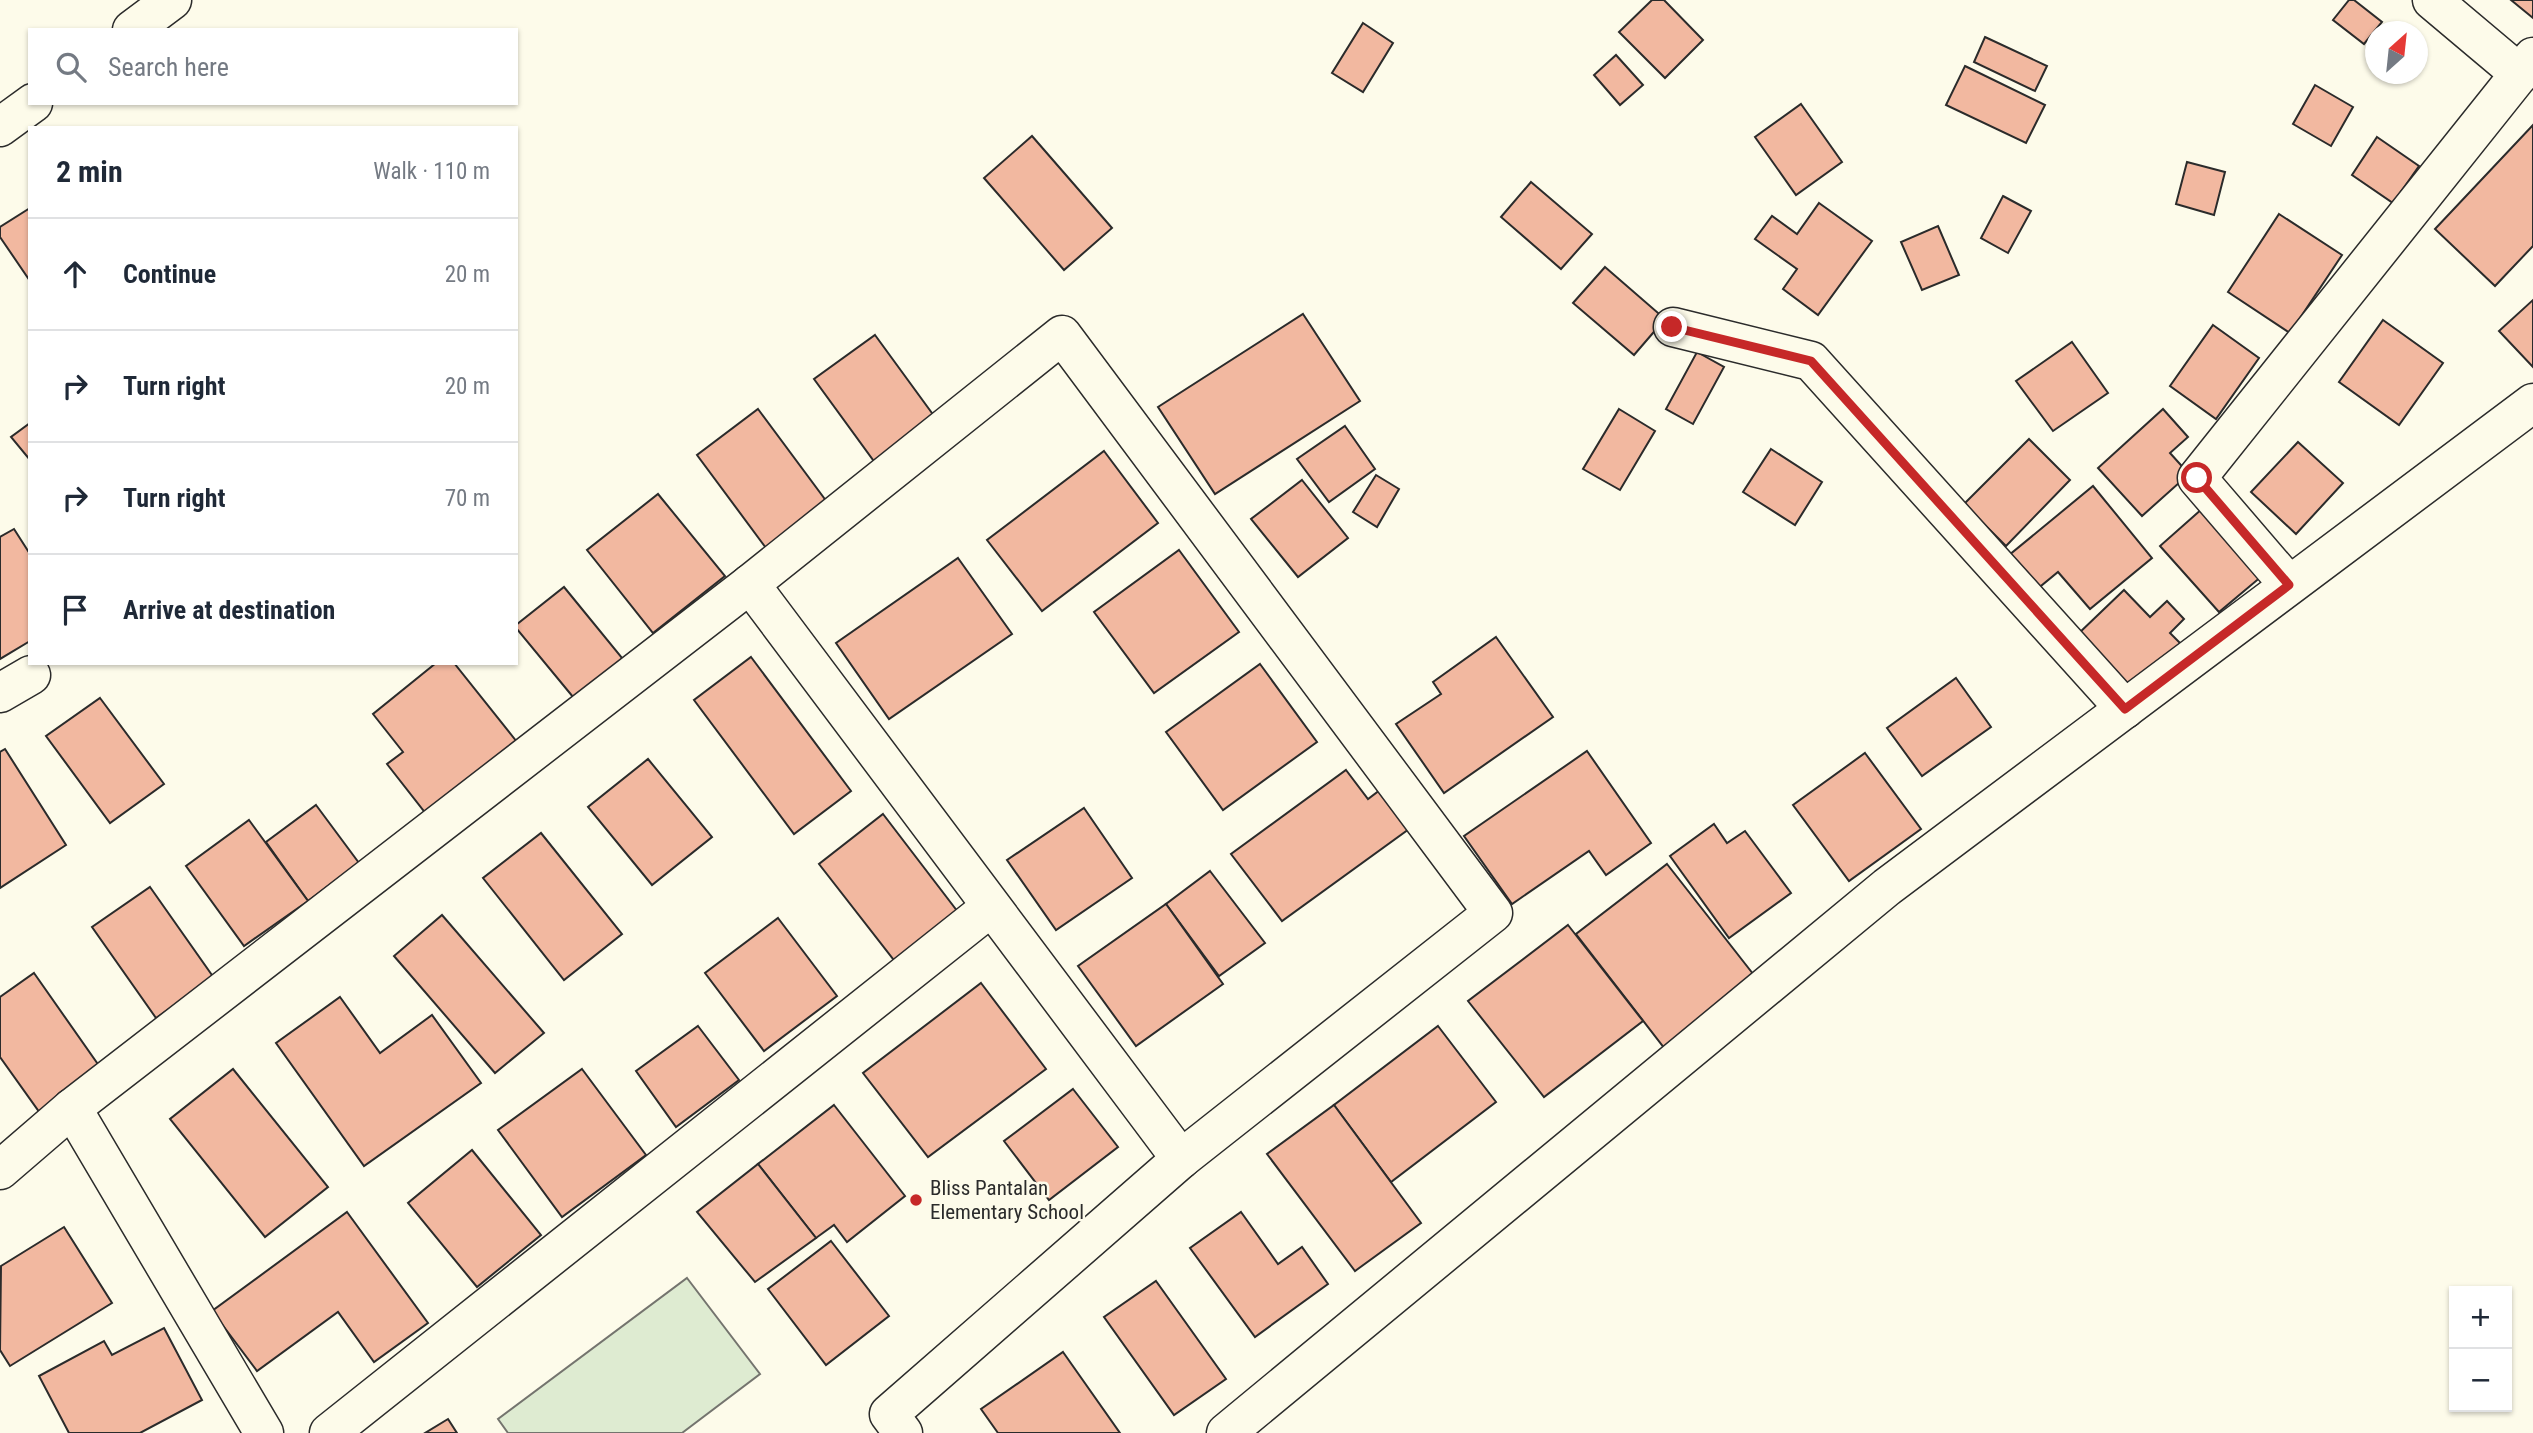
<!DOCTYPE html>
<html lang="en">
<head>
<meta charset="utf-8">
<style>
	body { margin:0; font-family:"Roboto Condensed",sans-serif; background:#f2f2f3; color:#1f2937 }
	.controls { position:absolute; right:21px; bottom:21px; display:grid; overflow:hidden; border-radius:0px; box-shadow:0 2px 5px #0004 }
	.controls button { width:63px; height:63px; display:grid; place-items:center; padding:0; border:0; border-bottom:2px solid #e0e1e3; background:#fff; color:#1f2937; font:35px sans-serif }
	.compass { position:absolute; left:2365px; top:21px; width:63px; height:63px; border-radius:50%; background:#fff; box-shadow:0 2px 5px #0004; rotate:27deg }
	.stop { position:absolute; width:21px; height:21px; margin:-16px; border:5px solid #c62828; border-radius:50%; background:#fff }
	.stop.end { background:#c62828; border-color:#fff; box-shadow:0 2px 7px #0008 }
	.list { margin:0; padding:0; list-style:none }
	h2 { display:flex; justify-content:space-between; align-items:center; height:91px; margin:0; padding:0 28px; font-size:30px }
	h2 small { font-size:23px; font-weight:400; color:#747a83 }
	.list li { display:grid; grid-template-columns:46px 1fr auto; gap:21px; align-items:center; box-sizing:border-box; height:112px; padding:0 28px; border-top:2px solid #e0e1e3 }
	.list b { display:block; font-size:26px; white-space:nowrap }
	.list em { font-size:23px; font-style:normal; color:#747a83 }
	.icon { flex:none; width:38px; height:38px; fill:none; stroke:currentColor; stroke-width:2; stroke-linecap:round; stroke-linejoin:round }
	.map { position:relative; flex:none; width:2533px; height:1433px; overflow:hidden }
	.search { position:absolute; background:#fff; box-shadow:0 2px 5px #0004; left:28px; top:28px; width:490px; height:77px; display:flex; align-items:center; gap:18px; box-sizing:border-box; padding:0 24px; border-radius:0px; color:#747a83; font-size:26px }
	.panel { position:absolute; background:#fff; box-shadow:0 2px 5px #0004; left:28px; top:126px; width:490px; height:539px; border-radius:0px }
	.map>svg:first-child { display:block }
	.pitch { fill:#deebd1; stroke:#74746e; stroke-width:2 }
	.building { fill:#f2b8a0; stroke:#2b2b2b; stroke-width:2 }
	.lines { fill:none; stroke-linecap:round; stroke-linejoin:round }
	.street-casing { stroke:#2b2b2b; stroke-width:41 }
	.street { stroke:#fdfbea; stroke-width:38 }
	.route { stroke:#c62828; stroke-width:9 }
	.poi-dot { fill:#c62828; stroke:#fdfbea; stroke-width:2.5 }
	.labels { text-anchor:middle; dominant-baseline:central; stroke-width:5; stroke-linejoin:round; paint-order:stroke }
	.poi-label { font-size:21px; fill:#2b2b2b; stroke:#fdfbea; text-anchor:start }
</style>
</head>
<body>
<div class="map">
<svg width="2533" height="1433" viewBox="0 0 2533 1433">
	<rect width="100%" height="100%" fill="#fdfbea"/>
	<path class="pitch" d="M 687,1278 L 760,1374 L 682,1433 L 508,1433 L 498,1419 Z"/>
	<g class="building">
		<path d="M 1652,0 L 1664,0 L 1703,40 L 1665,78 L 1619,32 Z"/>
		<path d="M 2349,0 L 2354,0 L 2382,22 L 2364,44 L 2333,20 Z"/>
		<path d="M 2511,0 L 2533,0 L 2533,18 Z"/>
		<path d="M 1363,23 L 1393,43 L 1363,92 L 1332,73 Z"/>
		<path d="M 1985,37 L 2047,66 L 2035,91 L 1974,62 Z"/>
		<path d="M 1616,55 L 1643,85 L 1620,105 L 1594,75 Z"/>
		<path d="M 1965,66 L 2045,105 L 2026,143 L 1946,105 Z"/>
		<path d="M 2315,85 L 2353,107 L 2331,146 L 2293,124 Z"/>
		<path d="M 1801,104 L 1842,162 L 1796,195 L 1755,137 Z"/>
		<path d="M 2533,125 L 2533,246 L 2495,286 L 2435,229 Z"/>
		<path d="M 1032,136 L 1112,228 L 1064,270 L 984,178 Z"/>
		<path d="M 2377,137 L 2419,166 L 2393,203 L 2352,175 Z"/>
		<path d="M 2187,162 L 2225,172 L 2214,215 L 2176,204 Z"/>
		<path d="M 1531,182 L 1592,234 L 1561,269 L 1501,217 Z"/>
		<path d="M 2003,196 L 2031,211 L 2008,253 L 1981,238 Z"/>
		<path d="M 1819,203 L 1872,241 L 1818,315 L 1783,289 L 1797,269 L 1755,239 L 1772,216 L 1797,234 Z"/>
		<path d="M 30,208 L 30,281 L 0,237 L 0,227 Z"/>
		<path d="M 2279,214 L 2342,255 L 2290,333 L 2228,292 Z"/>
		<path d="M 1938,226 L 1959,275 L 1922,290 L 1901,242 Z"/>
		<path d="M 1605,267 L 1665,319 L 1634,355 L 1573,303 Z"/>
		<path d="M 2533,300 L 2533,367 L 2499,331 Z"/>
		<path d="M 1303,314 L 1360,401 L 1215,494 L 1158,407 Z"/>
		<path d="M 2383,320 L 2443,363 L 2399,425 L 2339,382 Z"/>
		<path d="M 2213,325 L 2259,358 L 2216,419 L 2170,386 Z"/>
		<path d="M 875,335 L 937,420 L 876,464 L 814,379 Z"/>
		<path d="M 2072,342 L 2108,393 L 2053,431 L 2016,381 Z"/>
		<path d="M 1697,352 L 1724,367 L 1693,424 L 1666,409 Z"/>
		<path d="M 758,409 L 827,502 L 766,548 L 697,455 Z"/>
		<path d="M 1619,409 L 1655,431 L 1620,490 L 1583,469 Z"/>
		<path d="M 2163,409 L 2188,437 L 2170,453 L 2189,474 L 2142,516 L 2098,468 Z"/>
		<path d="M 30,423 L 30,460 L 11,437 Z"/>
		<path d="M 1345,426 L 1375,469 L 1329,502 L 1297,459 Z"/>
		<path d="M 2029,439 L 2070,480 L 2006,546 L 1964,504 Z"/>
		<path d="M 2298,442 L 2343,483 L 2296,534 L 2251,492 Z"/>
		<path d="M 1771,449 L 1822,482 L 1795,525 L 1743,492 Z"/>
		<path d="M 1104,451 L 1158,523 L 1042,611 L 987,540 Z"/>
		<path d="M 1376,475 L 1399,489 L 1377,527 L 1353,512 Z"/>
		<path d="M 1302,480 L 1348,538 L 1298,577 L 1251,519 Z"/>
		<path d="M 2093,486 L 2152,558 L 2090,609 L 2058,572 L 2036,590 L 2008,556 Z"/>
		<path d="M 658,494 L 725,576 L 653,633 L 587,550 Z"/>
		<path d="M 2203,508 L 2262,576 L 2219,612 L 2160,546 Z"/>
		<path d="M 14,529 L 30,554 L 30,641 L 0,659 L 0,537 Z"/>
		<path d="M 1179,550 L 1239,632 L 1154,693 L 1094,612 Z"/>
		<path d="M 958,558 L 1012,634 L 889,719 L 836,643 Z"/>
		<path d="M 564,587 L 627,664 L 578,703 L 516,628 L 516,625 Z"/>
		<path d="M 2124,590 L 2150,617 L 2167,601 L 2184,619 L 2170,633 L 2183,646 L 2135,693 L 2077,635 Z"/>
		<path d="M 1496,637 L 1553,717 L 1444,793 L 1396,724 L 1441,694 L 1433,682 Z"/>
		<path d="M 751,657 L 851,791 L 794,834 L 694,700 Z"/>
		<path d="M 436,663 L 454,663 L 517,742 L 427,815 L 387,764 L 403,752 L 373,714 Z"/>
		<path d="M 1260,664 L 1317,742 L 1223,810 L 1166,732 Z"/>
		<path d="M 1956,678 L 1991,727 L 1922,776 L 1887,728 Z"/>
		<path d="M 100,698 L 164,784 L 110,823 L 46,736 Z"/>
		<path d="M 5,749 L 66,845 L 0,888 L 0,752 Z"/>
		<path d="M 1587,751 L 1651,843 L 1606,875 L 1589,851 L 1512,904 L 1464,836 Z"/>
		<path d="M 1865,753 L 1921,829 L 1849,881 L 1793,805 Z"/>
		<path d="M 648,759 L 712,837 L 652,885 L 588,807 Z"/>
		<path d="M 1346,770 L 1368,799 L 1380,790 L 1409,829 L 1282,921 L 1231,854 Z"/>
		<path d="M 316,805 L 359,863 L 308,901 L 266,842 Z"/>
		<path d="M 1084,808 L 1132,878 L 1056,930 L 1007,860 Z"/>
		<path d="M 883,814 L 961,916 L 897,964 L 819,864 Z"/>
		<path d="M 249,820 L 308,901 L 244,946 L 186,866 Z"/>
		<path d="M 1714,824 L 1727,843 L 1745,831 L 1791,893 L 1729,938 L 1670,856 Z"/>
		<path d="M 541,833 L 622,934 L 564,980 L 483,878 Z"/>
		<path d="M 1667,864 L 1757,979 L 1665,1049 L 1576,934 Z"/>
		<path d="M 1210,871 L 1265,943 L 1219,976 L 1166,904 Z"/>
		<path d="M 150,887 L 214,978 L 156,1018 L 92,927 Z"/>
		<path d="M 1166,904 L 1223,984 L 1136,1046 L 1078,966 Z"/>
		<path d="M 442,915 L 544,1033 L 495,1073 L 394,956 Z"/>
		<path d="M 778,918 L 837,996 L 764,1051 L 705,973 Z"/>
		<path d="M 1568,925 L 1643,1021 L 1544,1097 L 1468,1001 Z"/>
		<path d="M 34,973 L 102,1070 L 40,1113 L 0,1057 L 0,997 Z"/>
		<path d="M 981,983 L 1046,1069 L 928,1157 L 863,1073 Z"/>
		<path d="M 340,997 L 380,1053 L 432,1015 L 481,1083 L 364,1166 L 276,1043 Z"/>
		<path d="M 698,1026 L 739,1080 L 676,1127 L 636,1071 Z"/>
		<path d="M 1438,1026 L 1496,1102 L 1391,1182 L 1334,1105 Z"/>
		<path d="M 233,1069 L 328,1187 L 265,1237 L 170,1119 Z"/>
		<path d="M 582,1069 L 646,1155 L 562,1217 L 498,1130 Z"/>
		<path d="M 1073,1089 L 1118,1147 L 1049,1200 L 1004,1141 Z"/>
		<path d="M 834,1105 L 905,1196 L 847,1242 L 834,1225 L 816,1238 L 758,1164 Z"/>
		<path d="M 1334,1105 L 1421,1223 L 1355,1271 L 1267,1154 Z"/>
		<path d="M 472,1150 L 541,1235 L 477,1287 L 408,1203 Z"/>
		<path d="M 758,1164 L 816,1238 L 755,1282 L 697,1212 Z"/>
		<path d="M 347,1212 L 428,1323 L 374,1362 L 338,1312 L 257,1371 L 212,1311 Z"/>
		<path d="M 1241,1212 L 1278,1264 L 1302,1247 L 1328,1284 L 1255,1337 L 1190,1248 Z"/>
		<path d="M 64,1227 L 112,1303 L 10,1366 L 0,1350 L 1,1266 Z"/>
		<path d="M 831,1241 L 889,1316 L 826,1365 L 768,1289 Z"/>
		<path d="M 1156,1281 L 1226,1379 L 1174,1415 L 1104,1317 Z"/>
		<path d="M 164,1328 L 202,1400 L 140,1433 L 69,1433 L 39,1376 L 104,1341 L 112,1355 Z"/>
		<path d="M 1063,1352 L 1120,1433 L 998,1433 L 981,1409 Z"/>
		<path d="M 448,1419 L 457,1433 L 425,1433 Z"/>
	</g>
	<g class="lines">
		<g class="street-casing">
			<g id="street">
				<path d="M 2432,0 L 2520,74"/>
				<path d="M 132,30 L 172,0"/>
				<path d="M 0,127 L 33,103"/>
				<path d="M 1673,327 L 1811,361 L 2125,709"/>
				<path d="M 750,584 L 1181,1159"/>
				<path d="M 2289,585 L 2197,478 L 2533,57"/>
				<path d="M 0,693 L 31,675"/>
				<path d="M 72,1108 L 264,1433"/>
				<path d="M 0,1170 L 72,1108 L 750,584 L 1062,335 L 1493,913 L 1181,1159 L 889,1414 L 903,1433"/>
				<path d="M 329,1433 L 991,907"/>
				<path d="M 1226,1433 L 1887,887 L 2533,403"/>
			</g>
		</g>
		<use href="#street" class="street"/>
	</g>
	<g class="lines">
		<path class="route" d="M 1672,327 L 1811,361 L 2125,709 L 2289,585 L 2197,478"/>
	</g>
	<circle class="poi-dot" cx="916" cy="1200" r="7"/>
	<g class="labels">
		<g class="poi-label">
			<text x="930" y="1188">Bliss Pantalan<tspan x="930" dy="24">Elementary School</tspan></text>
		</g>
	</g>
</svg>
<div class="controls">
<button>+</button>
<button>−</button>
</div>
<svg class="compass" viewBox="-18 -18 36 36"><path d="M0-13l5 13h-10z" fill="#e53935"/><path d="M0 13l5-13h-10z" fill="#747a83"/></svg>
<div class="stop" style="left:2197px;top:478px"></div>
<div class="stop end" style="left:1672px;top:327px"></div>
<div class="search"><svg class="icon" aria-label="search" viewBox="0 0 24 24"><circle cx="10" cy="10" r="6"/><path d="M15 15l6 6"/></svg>Search here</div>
<section class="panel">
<h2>2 min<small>Walk · 110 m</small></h2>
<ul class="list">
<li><svg class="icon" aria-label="ahead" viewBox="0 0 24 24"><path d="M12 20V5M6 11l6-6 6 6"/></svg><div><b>Continue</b></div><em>20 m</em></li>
<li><svg class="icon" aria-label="right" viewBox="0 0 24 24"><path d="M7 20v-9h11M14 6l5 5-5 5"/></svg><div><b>Turn right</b></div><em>20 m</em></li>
<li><svg class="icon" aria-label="right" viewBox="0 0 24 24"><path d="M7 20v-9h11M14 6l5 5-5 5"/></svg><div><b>Turn right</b></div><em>70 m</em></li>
<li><svg class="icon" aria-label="arrive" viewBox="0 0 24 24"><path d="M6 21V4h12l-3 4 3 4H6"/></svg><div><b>Arrive at destination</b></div></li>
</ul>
</section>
</div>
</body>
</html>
